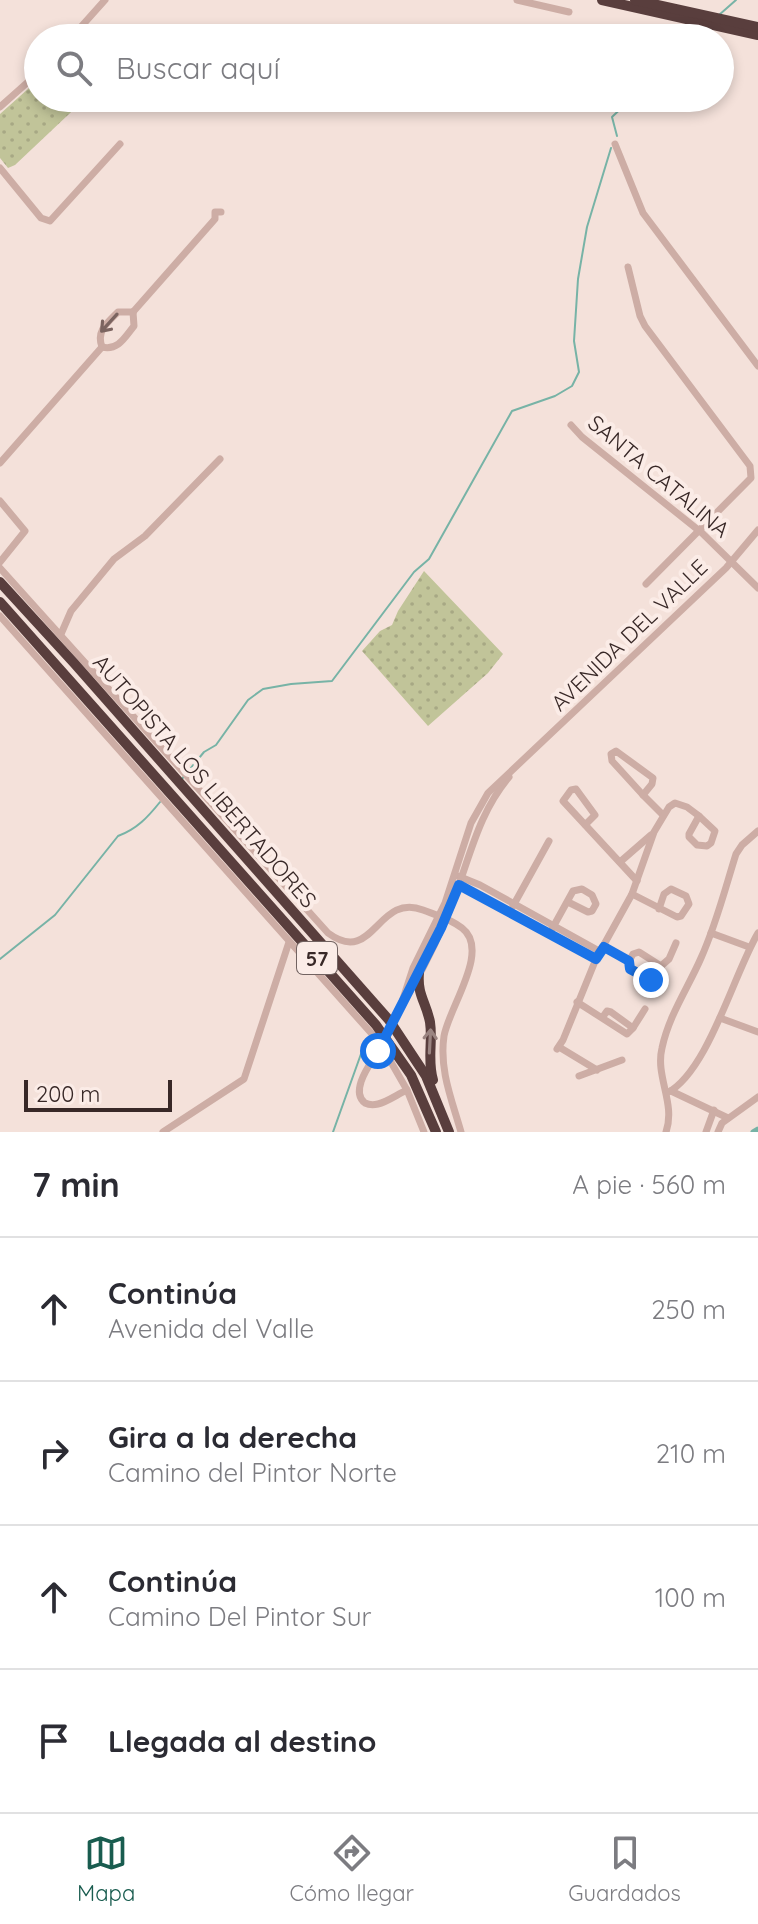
<!DOCTYPE html>
<html lang="es">
<head>
<meta charset="utf-8">
<style>
	body { margin:0; font-family:Quicksand,sans-serif; background:#f2f2f3; color:#2b2b33 }
	.scale { position:absolute; left:24px; bottom:20px; width:148px; box-sizing:border-box; padding-left:8px; border:4px solid #382827; border-top:0; font-size:22px; line-height:28px; white-space:nowrap; color:#382827; -webkit-text-stroke:6px #fbece7; paint-order:stroke }
	.stop { position:absolute; width:24px; height:24px; margin:-18px; border:6px solid #1a73e8; border-radius:50%; background:#fff }
	.stop.end { background:#1a73e8; border-color:#fff; box-shadow:0 2px 8px #0008 }
	.list { margin:0; padding:0; list-style:none }
	h2 { display:flex; justify-content:space-between; align-items:center; height:104px; margin:0; padding:0 32px; font-size:34px }
	h2 small { font-size:26px; font-weight:400; color:#7c7c81 }
	.list li { display:grid; grid-template-columns:52px 1fr auto; gap:24px; align-items:center; box-sizing:border-box; height:144px; padding:0 32px; border-top:2px solid #e1e1e2 }
	.list b { display:block; font-size:30px; white-space:nowrap }
	.list p { margin:0; font-size:26px; white-space:nowrap; color:#7c7c81 }
	.list em { font-size:26px; font-style:normal; color:#7c7c81 }
	.icon { flex:none; width:44px; height:44px; fill:none; stroke:currentColor; stroke-width:2; stroke-linecap:round; stroke-linejoin:round }
	.map { position:relative; flex:none; width:758px; height:1132px; overflow:hidden }
	.search { position:absolute; background:#fff; box-shadow:0 4px 12px #0003; left:24px; right:24px; top:24px; height:88px; display:flex; align-items:center; gap:20px; box-sizing:border-box; padding:0 28px; border-radius:44px; color:#7c7c81; font-size:30px }
	.sheet { height:680px; background:#fff }
	nav { display:flex; justify-content:space-around; align-items:center; box-sizing:border-box; height:112px; border-top:2px solid #e1e1e2; background:#fff; font-size:22px; color:#7c7c81 }
	nav a { display:grid; justify-items:center; gap:4px }
	nav .on { color:#195c4f }
	.map>svg:first-child { display:block }
	.grass { fill:url(#grass-dots) }
	.lines { fill:none; stroke-linecap:round; stroke-linejoin:round }
	.stream { stroke:#77b3a6; stroke-width:2 }
	.canal { stroke:#77b3a6; stroke-width:5 }
	.minor { stroke:#cdada5; stroke-width:7 }
	.highway { stroke:#593e3d; stroke-width:10 }
	.minor-bridge { stroke:#cdada5; stroke-width:7 }
	.oneway { stroke:#7b6460 }
	.oneway2 { stroke:#9a8481 }
	.route { stroke:#1a73e8; stroke-width:10 }
	.labels { text-anchor:middle; dominant-baseline:central; stroke-width:8; stroke-linejoin:round; paint-order:stroke }
	.shield { fill:#fbece7; stroke:#726361; stroke-width:2 }
	.shield-label { font-size:20px; font-weight:bold; fill:#382827 }
	.street-label { font-size:22px; fill:#382827; stroke:#fbece7 }
</style>
</head>
<body>
<div class="map">
<svg width="758" height="1132" viewBox="0 0 758 1132">
	<defs>
		<pattern id="grass-dots" width="8" height="8" patternUnits="userSpaceOnUse" patternTransform="scale(2)"><rect width="8" height="8" fill="#c1c499"/><path d="M2 2h.1M6 6h.1" fill="none" stroke="#a7a884" stroke-width="1.8" stroke-linecap="round"/></pattern>
	</defs>
	<rect width="100%" height="100%" fill="#f4e1da"/>
	<g class="grass">
		<path d="M 38,80 L 38,98 L 86,98 L 15,165 L 8,168 L 0,158 L 0,114 Z"/>
		<path d="M 424,571 L 503,654 L 488,673 L 428,726 L 362,651 L 380,631 L 392,625 L 398,611 Z"/>
	</g>
	<g class="lines">
		<g class="stream">
			<path d="M 719,15 L 736,0"/>
			<path d="M 695,38 L 706,28"/>
			<path d="M 617,136 L 612,117 L 632,98"/>
			<path d="M 181,780 L 204,752 L 216,745 L 248,700 L 263,689 L 291,684 L 332,681 L 414,572 L 429,559 L 512,411 L 555,396 L 572,386 L 579,372 L 574,341 L 578,279 L 587,227 L 611,148"/>
			<path d="M 0,959 L 55,915 L 118,836 C 137,829 148,817 160,802"/>
			<path d="M 333,1132 L 366,1040"/>
		</g>
		<path class="canal" d="M 753,1132 L 758,1129"/>
		<g class="minor">
			<path d="M 517,0 L 569,12"/>
			<path d="M 71,38 L 105,0"/>
			<path d="M 0,107 L 38,73"/>
			<path d="M 615,144 L 643,213 L 758,366"/>
			<path d="M 0,168 L 41,218 L 50,221 L 120,144"/>
			<path d="M 628,267 L 640,316 L 645,326 L 750,466 L 751,478 L 646,584"/>
			<path d="M 133,312 L 215,219 L 215,212 L 221,212"/>
			<path d="M 102,347 C 96,331 107,323 118,312 L 133,312"/>
			<path d="M 102,347 C 118,351 125,337 134,326 L 133,312"/>
			<path d="M 571,425 L 582,437 L 702,533 L 758,588"/>
			<path d="M 0,463 L 102,347"/>
			<path d="M 0,501 L 25,531 L 0,562"/>
			<path d="M 0,568 L 328,933 C 374,967 377,892 423,910 C 436,915 451,919 462,928 C 491,950 449,1007 444,1036 C 439,1070 452,1100 461,1132"/>
			<path d="M 0,616 L 380,1043 L 407,1090 L 424,1132"/>
			<path d="M 61,634 L 71,611 L 114,559 L 145,536 L 220,459"/>
			<path d="M 616,751 L 653,778 L 652,784 L 643,795 L 612,761 L 611,754 Z"/>
			<path d="M 643,795 L 663,815"/>
			<path d="M 699,816 L 715,831 L 711,843 L 707,846 L 697,845 L 689,837 L 689,834 Z"/>
			<path d="M 585,825 L 595,815 L 576,789 L 571,790 L 563,801 L 637,881"/>
			<path d="M 620,862 L 651,835"/>
			<path d="M 458,876 L 480,885 L 601,952"/>
			<path d="M 457,885 L 596,959"/>
			<path d="M 632,894 L 677,917 L 681,916 L 689,904 L 686,896 L 671,889 L 664,894 L 659,909"/>
			<path d="M 513,906 L 549,841"/>
			<path d="M 552,929 L 573,891 L 582,889 L 592,895 L 596,904 L 592,911 L 588,912 L 568,902"/>
			<path d="M 711,933 L 749,947"/>
			<path d="M 604,947 L 629,961 L 630,969 L 651,980 L 661,966 L 639,952 L 633,954 L 629,961"/>
			<path d="M 661,966 L 669,959 L 676,943"/>
			<path d="M 409,993 C 428,961 444,926 457,890 C 472,849 480,812 509,777"/>
			<path d="M 577,1002 L 627,1034 L 633,1028 L 611,1012 L 607,1011 L 602,1018"/>
			<path d="M 401,1005 L 413,968 L 445,903 L 471,823 L 488,793 L 726,568 L 758,530"/>
			<path d="M 720,1018 L 758,1032"/>
			<path d="M 633,1028 L 645,1009"/>
			<path d="M 559,1047 L 597,1070"/>
			<path d="M 557,1049 L 563,1040 L 596,959 L 632,894 L 654,832 L 669,807 L 675,803 L 687,807 L 699,816"/>
			<path d="M 378,1051 C 371,1063 349,1091 365,1103 C 369,1105 374,1105 378,1104 C 387,1102 398,1094 407,1090"/>
			<path d="M 579,1076 L 622,1060"/>
			<path d="M 671,1091 L 728,1118"/>
			<path d="M 667,1093 C 708,1072 734,973 758,933"/>
			<path d="M 163,1132 L 244,1079 L 289,942"/>
			<path d="M 666,1132 C 676,1103 655,1077 662,1048 C 669,1015 688,988 701,958 C 716,925 725,889 736,854 L 742,845 L 758,831"/>
			<path d="M 706,1132 L 714,1110"/>
			<path d="M 718,1132 L 722,1123 L 758,1097"/>
		</g>
		<g class="highway">
			<path d="M 602,0 L 758,35"/>
			<path d="M 635,0 L 758,27"/>
			<path d="M 0,582 L 74,663 L 389,1020 L 426,1076 L 449,1132"/>
			<path d="M 0,602 L 376,1025 L 411,1075 L 436,1132"/>
			<path d="M 419,973 C 417,995 426,1002 430,1022 C 433,1042 427,1060 433,1080"/>
		</g>
		<path class="minor-bridge" d="M 378,1051 L 398,1011"/>
	</g>
	<defs><path id="oneway-shaft" d="M-6 0H5M1.5-3L5.5 0L1.5 3" fill="none" stroke-width="1.6" stroke-linecap="round" stroke-linejoin="round" transform="scale(2)"/></defs>
	<use class="oneway" href="#oneway-shaft" transform="translate(109 323) rotate(132)"/>
	<use class="oneway2" href="#oneway-shaft" transform="translate(430 1041) rotate(-87)"/>
	<g class="lines">
		<path class="route" d="M 378,1051 L 441,928 L 459,885 L 596,959 L 604,947 L 629,961 L 630,969 L 651,980"/>
	</g>
	<g class="labels">
		<rect class="shield" x="297" y="942" width="40" height="32" rx="6"/>
		<g class="shield-label">
			<text x="317" y="958">57</text>
		</g>
		<g class="street-label">
			<text transform="translate(659 476) rotate(40)">SANTA CATALINA</text>
			<text transform="translate(629 635) rotate(-44)">AVENIDA DEL VALLE</text>
			<text transform="translate(205 781) rotate(49)">AUTOPISTA LOS LIBERTADORES</text>
		</g>
	</g>
</svg>
<div class="scale">200 m</div>
<div class="stop" style="left:378px;top:1051px"></div>
<div class="stop end" style="left:651px;top:980px"></div>
<div class="search"><svg class="icon" aria-label="search" viewBox="0 0 24 24"><circle cx="10" cy="10" r="6"/><path d="M15 15l6 6"/></svg>Buscar aquí</div>
</div>
<section class="sheet">
<h2>7 min<small>A pie · 560 m</small></h2>
<ul class="list">
<li><svg class="icon" aria-label="ahead" viewBox="0 0 24 24"><path d="M12 20V5M6 11l6-6 6 6"/></svg><div><b>Continúa</b><p>Avenida del Valle</p></div><em>250 m</em></li>
<li><svg class="icon" aria-label="right" viewBox="0 0 24 24"><path d="M7 20v-9h11M14 6l5 5-5 5"/></svg><div><b>Gira a la derecha</b><p>Camino del Pintor Norte</p></div><em>210 m</em></li>
<li><svg class="icon" aria-label="ahead" viewBox="0 0 24 24"><path d="M12 20V5M6 11l6-6 6 6"/></svg><div><b>Continúa</b><p>Camino Del Pintor Sur</p></div><em>100 m</em></li>
<li><svg class="icon" aria-label="arrive" viewBox="0 0 24 24"><path d="M6 21V4h12l-3 4 3 4H6"/></svg><div><b>Llegada al destino</b></div></li>
</ul>
</section>
<nav>
<a class="on"><svg class="icon" aria-label="map" viewBox="0 0 24 24"><path d="M3 6l6-2 6 2 6-2v14l-6 2-6-2-6 2zM9 4v14M15 6v14"/></svg>Mapa</a>
<a><svg class="icon" aria-label="directions" viewBox="0 0 24 24"><path d="M12 3l9 9-9 9-9-9zM9 14v-3h6M13 9l2 2-2 2"/></svg>Cómo llegar</a>
<a><svg class="icon" aria-label="saved" viewBox="0 0 24 24"><path d="M7 4h10v16l-5-4-5 4z"/></svg>Guardados</a>
</nav>
</body>
</html>
